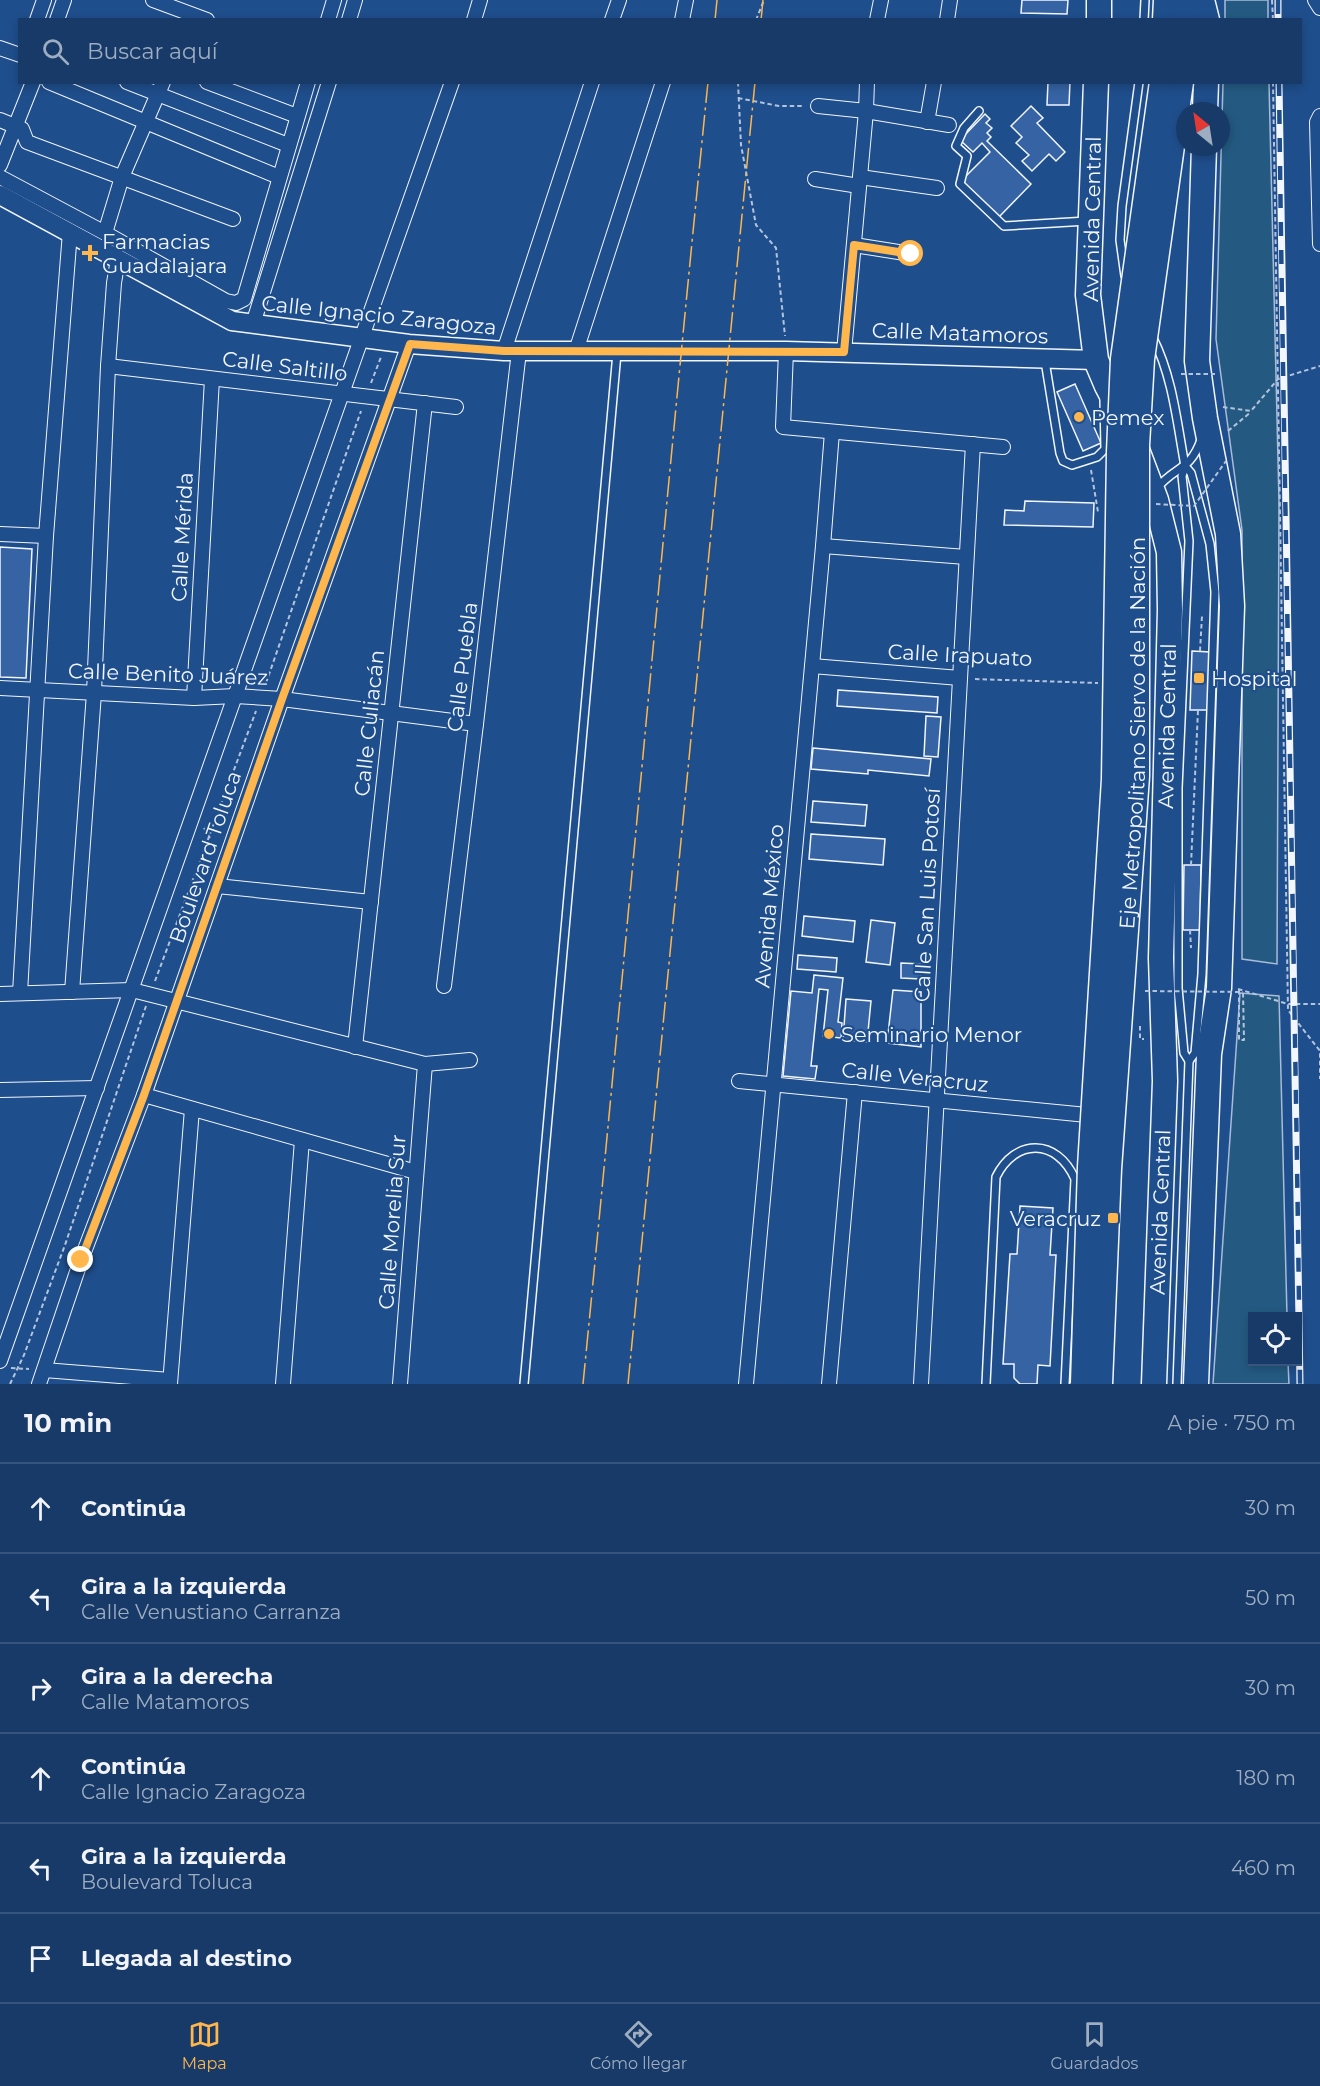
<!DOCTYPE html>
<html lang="es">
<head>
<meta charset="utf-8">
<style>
	body { margin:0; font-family:Montserrat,sans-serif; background:#20416f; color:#f1f3f6 }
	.controls { position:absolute; right:18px; bottom:18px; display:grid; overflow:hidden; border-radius:0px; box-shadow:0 3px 9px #0003 }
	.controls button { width:54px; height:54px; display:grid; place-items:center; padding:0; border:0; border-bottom:2px solid #36547d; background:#173a69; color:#f1f3f6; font:30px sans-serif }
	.compass { position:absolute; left:1176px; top:102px; width:54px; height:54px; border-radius:50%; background:#173a69; box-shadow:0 3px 9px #0003; rotate:330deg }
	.stop { position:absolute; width:18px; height:18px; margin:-14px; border:4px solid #ffb74d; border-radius:50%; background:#fff }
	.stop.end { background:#ffb74d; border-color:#fff; box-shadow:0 2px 6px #0008 }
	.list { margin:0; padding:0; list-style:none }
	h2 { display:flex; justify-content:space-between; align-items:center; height:78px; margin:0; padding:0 24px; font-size:26px }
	h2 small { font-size:20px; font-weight:400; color:#9eadc0 }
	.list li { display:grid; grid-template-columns:39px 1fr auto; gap:18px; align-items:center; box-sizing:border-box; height:90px; padding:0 24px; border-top:2px solid #36547d }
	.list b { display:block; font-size:22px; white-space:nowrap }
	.list p { margin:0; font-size:20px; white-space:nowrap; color:#9eadc0 }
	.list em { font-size:20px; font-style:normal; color:#9eadc0 }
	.icon { flex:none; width:33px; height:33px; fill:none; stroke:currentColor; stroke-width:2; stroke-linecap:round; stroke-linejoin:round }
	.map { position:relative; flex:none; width:1320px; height:1384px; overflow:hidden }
	.search { position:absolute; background:#173a69; box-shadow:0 3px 9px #0003; left:18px; right:18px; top:18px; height:66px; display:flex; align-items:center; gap:15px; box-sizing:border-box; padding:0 21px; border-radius:0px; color:#9eadc0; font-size:22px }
	.sheet { height:618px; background:#173a69 }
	nav { display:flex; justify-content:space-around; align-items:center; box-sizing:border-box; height:84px; border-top:2px solid #36547d; background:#173a69; font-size:16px; color:#9eadc0 }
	nav a { display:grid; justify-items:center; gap:3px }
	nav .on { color:#ffb74d }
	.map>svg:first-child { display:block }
	.green { fill:#245a82; stroke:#a8bbd7; stroke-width:1.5 }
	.building { fill:#3563a3; stroke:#f2f6ff; stroke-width:1.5 }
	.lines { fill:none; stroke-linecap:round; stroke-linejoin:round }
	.lane-casing { stroke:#f2f6ff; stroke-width:10 }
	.street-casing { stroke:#f2f6ff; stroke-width:16 }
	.secondary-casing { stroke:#f2f6ff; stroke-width:21 }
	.highway-casing { stroke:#f2f6ff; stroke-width:27 }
	.path { stroke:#b3c4dc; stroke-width:2; stroke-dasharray:4.5 3; stroke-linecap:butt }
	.lane { stroke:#1f4e8c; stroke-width:7 }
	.street { stroke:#1f4e8c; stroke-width:14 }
	.secondary { stroke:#1f4e8c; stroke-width:18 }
	.highway { stroke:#1f4e8c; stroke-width:24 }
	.rail-casing { stroke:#f2f6ff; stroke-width:7 }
	.rail { stroke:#1f4e8c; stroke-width:4.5; stroke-dasharray:14; stroke-linecap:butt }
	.highway-bridge-casing { stroke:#f2f6ff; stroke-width:27; stroke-linecap:butt }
	.path-bridge { stroke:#b3c4dc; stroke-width:2; stroke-dasharray:4.5 3; stroke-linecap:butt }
	.highway-bridge { stroke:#1f4e8c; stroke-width:24 }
	.power { stroke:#ffb74d; stroke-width:1.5; stroke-dasharray:21 4.5 3 4.5; stroke-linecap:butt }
	.route { stroke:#ffb74d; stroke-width:8 }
	.poi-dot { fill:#ffb74d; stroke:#1f4e8c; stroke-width:2 }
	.labels { text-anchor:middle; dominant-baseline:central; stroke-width:4.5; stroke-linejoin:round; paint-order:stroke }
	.street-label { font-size:21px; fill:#f2f6ff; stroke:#1f4e8c }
	.poi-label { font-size:21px; fill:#f2f6ff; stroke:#1f4e8c; text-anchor:start }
</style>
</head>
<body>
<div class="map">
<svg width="1320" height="1384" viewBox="0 0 1320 1384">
	<rect width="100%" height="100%" fill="#1f4e8c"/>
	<g class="green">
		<rect x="1225" y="0" width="43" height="19"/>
		<path d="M 1223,83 L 1269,83 L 1279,502 L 1277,964 L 1242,959 L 1242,530 L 1216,339 Z"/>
		<path d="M 1240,993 L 1279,996 L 1287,1316 L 1252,1316 L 1252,1362 L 1288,1362 L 1289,1384 L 1213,1384 Z"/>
	</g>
	<g class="building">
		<path d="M 1022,0 L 1068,0 L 1067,14 L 1021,13 Z"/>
		<path d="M 1048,82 L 1070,82 L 1069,105 L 1047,105 Z"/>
		<path d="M 1031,106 L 1043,118 L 1037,123 L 1065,152 L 1056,161 L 1049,154 L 1032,171 L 1022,161 L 1029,155 L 1016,143 L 1022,137 L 1011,126 Z"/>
		<path d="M 985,114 L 990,119 L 986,123 L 992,128 L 987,133 L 991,137 L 987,141 L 1031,184 L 999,217 L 961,181 L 990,152 L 982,143 L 973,152 L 960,140 Z"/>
		<path d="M 1075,384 L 1101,443 L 1083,451 L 1057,392 Z"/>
		<path d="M 1025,501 L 1094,503 L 1093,527 L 1004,525 L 1005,510 L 1024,511 Z"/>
		<path d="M 0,547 L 32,549 L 26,678 L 0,677 Z"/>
		<path d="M 1192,651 L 1210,652 L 1208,710 L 1190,710 Z"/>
		<path d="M 838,690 L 938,697 L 937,713 L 837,706 Z"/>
		<path d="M 926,716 L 941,717 L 938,757 L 924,756 Z"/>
		<path d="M 813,748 L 931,759 L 929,776 L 868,770 L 868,774 L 811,769 Z"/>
		<path d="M 813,801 L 867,805 L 865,826 L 811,822 Z"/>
		<path d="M 811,834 L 885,839 L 883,865 L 809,859 Z"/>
		<path d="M 1184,865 L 1201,865 L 1200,930 L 1183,930 Z"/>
		<path d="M 804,916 L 855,921 L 853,942 L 802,936 Z"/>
		<path d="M 871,920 L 895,923 L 890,965 L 866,962 Z"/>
		<path d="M 798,955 L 837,958 L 836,972 L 797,969 Z"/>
		<path d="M 901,963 L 922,964 L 921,979 L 901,978 Z"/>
		<path d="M 814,975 L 843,978 L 838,1022 L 842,1023 L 841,1038 L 823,1036 L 828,990 L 819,989 L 811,1066 L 817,1066 L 815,1079 L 783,1076 L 791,991 L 812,993 Z"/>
		<path d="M 893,990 L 921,992 L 921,1047 L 887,1043 Z"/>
		<path d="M 846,999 L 871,1001 L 867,1042 L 843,1040 Z"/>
		<path d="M 1020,1206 L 1053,1208 L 1050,1255 L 1056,1255 L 1050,1366 L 1038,1365 L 1037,1384 L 1020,1384 L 1014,1378 L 1014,1364 L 1003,1364 L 1010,1254 L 1017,1254 Z"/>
	</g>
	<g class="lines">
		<g class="lane-casing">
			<g id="lane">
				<path d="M 1144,20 L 1145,0"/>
				<path d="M 979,111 L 964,128 L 956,146 L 967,156 L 960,184 L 1004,226 L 1087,221"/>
				<path d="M 1125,276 L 1120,240 L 1122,206 L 1139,82"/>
				<path d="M 1153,338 C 1173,378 1177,423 1185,466 L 1182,476 L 1189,541 L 1178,788 L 1178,988 L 1184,1053 L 1189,1061"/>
				<path d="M 1045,361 L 1060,453 L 1063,461 L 1072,465 L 1097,457 L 1105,449 L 1104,400"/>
				<path d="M 1157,488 C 1175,466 1190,471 1201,440"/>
				<path d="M 524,1384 L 617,353"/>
				<path d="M 986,1384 L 996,1177 C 1015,1138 1057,1138 1075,1179 L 1065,1384"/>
				<path d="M 1177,1384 L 1189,1061 L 1195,1053 L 1202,974 L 1215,592 L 1210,544 L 1191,473 L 1185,466"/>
			</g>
		</g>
		<g class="street-casing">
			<g id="street">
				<path d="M 153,0 L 207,20"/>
				<path d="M 1315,0 L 1320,8"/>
				<path d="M 37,20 L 44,0"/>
				<path d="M 57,20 L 64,0"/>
				<path d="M 328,20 L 334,0"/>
				<path d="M 349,20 L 355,0"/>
				<path d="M 474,20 L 480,0"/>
				<path d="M 612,20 L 619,0"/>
				<path d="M 682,20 L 686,0"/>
				<path d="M 877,20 L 881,0"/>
				<path d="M 947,20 L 950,0"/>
				<path d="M 0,48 L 20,55"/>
				<path d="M 49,82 L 279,177"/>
				<path d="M 127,82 L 288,145"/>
				<path d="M 207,82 L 297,116"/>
				<path d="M 818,106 L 866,111 L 949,125"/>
				<path d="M 1320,116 L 1317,122 L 1320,244"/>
				<path d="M 0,120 L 22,129 L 27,142 L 233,219"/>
				<path d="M 927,122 L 934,82"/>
				<path d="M 0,165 L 33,82"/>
				<path d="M 0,177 L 105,233 L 226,301 L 236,303 L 244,299 L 308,82"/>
				<path d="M 860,177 L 937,188"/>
				<path d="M 815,179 L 859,186"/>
				<path d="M 105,233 L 122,177 L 163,82"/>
				<path d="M 854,245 L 911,254"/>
				<path d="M 253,324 L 329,82"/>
				<path d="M 504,351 L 592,82"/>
				<path d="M 576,351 L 663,82"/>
				<path d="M 786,351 L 783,427 L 1003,447"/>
				<path d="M 844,352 L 866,111 L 867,82"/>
				<path d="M 108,366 L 456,407"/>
				<path d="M 0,534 L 46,536"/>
				<path d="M 823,546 L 966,557"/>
				<path d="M 812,666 L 960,678"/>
				<path d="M 0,688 L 194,698 L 235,696 L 282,699 L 476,724"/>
				<path d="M 194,698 L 212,379"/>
				<path d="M 217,886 L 371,902"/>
				<path d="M 444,986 L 476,724 L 519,351"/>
				<path d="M 72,992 L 94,693 L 108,366 L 114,283 L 118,259"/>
				<path d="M 20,993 L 46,536 L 70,232"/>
				<path d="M 0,994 L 132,990 L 425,1064 L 470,1060"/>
				<path d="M 355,1047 L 425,403"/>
				<path d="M 739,1081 L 1087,1115"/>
				<path d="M 0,1090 L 97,1088"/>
				<path d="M 144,1095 L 416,1172"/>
				<path d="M 0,1361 C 148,934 305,510 452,82"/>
				<path d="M 44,1370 L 170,1380"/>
				<path d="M 39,1384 L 81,1260 L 144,1095 L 282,699 L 409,344"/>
				<path d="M 170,1384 L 192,1109"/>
				<path d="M 283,1384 L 302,1140"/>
				<path d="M 400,1384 L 425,1064"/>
				<path d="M 746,1384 L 823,546 L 832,432"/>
				<path d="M 829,1384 L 855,1092"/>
				<path d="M 921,1384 L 973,444"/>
			</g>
		</g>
		<g class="secondary-casing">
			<path id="secondary" d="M 0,195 L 232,321 L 409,344 L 504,351 L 786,351 L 1096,360"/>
		</g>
		<g class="highway-casing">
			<g id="highway">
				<path d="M 1202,0 L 1207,20"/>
				<path d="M 1099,20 L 1099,0"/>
				<path d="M 1165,20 L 1166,0"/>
				<path d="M 1185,20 L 1186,0"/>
				<path d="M 1096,82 L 1088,295 L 1096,360 L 1107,386 L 1128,426 L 1156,500 L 1169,552 L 1170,610 L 1161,958 L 1165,1081 L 1154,1384"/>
				<path d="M 1205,111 L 1206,82"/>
				<path d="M 1196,1384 L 1209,1054 L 1219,988 L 1232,606 L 1228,534 L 1205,418 L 1197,361 L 1204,147"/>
			</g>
		</g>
		<g class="path">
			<path d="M 1272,0 L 1273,20"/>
			<path d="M 756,20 L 764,0"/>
			<path d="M 738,82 L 741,145 L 756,225 L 776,248 L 785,336"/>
			<path d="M 1273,82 L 1288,1010 L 1320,1051 L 1320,1079"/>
			<path d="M 738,98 L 779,106 L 803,106"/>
			<path d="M 371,383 L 381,357"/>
			<path d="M 1223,407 L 1251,411 L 1278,379 L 1320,366"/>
			<path d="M 1228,431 L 1251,412"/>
			<path d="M 1091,470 L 1098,512"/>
			<path d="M 1200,651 L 1202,616"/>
			<path d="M 975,679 L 1098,683"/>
			<path d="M 266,683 L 361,411"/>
			<path d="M 204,828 L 210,838"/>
			<path d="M 1191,865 L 1198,710"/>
			<path d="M 1190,930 L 1191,948"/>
			<path d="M 155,981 L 256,711"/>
			<path d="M 1238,989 L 1288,1004 L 1320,1004"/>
			<path d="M 1239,990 L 1239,1040 L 1244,1040 L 1243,992"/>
			<path d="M 1140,1026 L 1140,1039 L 1144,1039"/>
			<path d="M 11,1368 L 29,1369"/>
			<path d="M 10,1384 L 24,1355 L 65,1245 L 146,1006"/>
		</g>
		<use href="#lane" class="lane"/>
		<use href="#street" class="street"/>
		<use href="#secondary" class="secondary"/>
		<use href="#highway" class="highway"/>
		<g class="rail-casing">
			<g id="rail">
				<path d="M 1278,0 L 1278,20"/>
				<path d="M 1279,82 C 1284,516 1295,950 1300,1384"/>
			</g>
		</g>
		<use href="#rail" class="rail"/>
		<g class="highway-bridge-casing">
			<g id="highway-bridge">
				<path d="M 1083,1384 L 1090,1167 L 1114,779 L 1119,452 L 1123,359 L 1162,82"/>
				<path id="s1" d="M 1100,1384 L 1109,1169 L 1137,776 L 1137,445 L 1142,359 L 1181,82"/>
			</g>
		</g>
		<g class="path-bridge">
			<path d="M 1181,374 L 1215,374"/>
			<path d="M 1156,504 L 1194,506 L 1226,461"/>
			<path d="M 1145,991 L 1243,992"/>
		</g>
		<use href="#highway-bridge" class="highway-bridge"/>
		<g class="power">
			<path d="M 715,20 L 717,0"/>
			<path d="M 761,20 L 763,0"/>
			<path d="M 583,1384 C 626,950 664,516 708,82"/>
			<path d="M 628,1384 L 755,82"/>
		</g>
	</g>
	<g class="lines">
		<path class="route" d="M 81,1260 L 144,1095 L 282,699 L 410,344 L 504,351 L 844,352 L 854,245 L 911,254"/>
	</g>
	<g class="poi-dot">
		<path d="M87 244h6v6h6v6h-6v6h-6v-6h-6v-6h6z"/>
		<circle cx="1079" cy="417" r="6"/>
		<rect x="1193" y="672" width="12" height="12" rx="3"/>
		<circle cx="829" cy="1034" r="6"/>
		<rect x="1107" y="1212" width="12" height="12" rx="3"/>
	</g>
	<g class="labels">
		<g class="street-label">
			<text transform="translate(1092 219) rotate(-89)">Avenida Central</text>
			<text transform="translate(379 315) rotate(6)">Calle Ignacio Zaragoza</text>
			<text transform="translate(960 333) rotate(2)">Calle Matamoros</text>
			<text transform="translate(285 366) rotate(7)">Calle Saltillo</text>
			<text transform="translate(182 537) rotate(-87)">Calle Mérida</text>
			<text transform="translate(960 655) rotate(3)">Calle Irapuato</text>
			<text transform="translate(462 667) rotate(-83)">Calle Puebla</text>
			<text transform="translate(168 674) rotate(2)">Calle Benito Juárez</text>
			<text transform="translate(369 723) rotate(-84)">Calle Culiacán</text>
			<text transform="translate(1167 726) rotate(-89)">Avenida Central</text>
			<text stroke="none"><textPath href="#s1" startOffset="652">Eje Metropolitano Siervo de la Nación</textPath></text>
			<text transform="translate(205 857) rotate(-71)">Boulevard Toluca</text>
			<text transform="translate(927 895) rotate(-87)">Calle San Luis Potosí</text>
			<text transform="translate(769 906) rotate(-85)">Avenida México</text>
			<text transform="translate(915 1077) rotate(6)">Calle Veracruz</text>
			<text transform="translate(1160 1212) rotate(-88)">Avenida Central</text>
			<text transform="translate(392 1222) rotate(-86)">Calle Morelia Sur</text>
		</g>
		<g class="poi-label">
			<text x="102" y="241">Farmacias<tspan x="102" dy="24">Guadalajara</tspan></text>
			<text x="1091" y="417">Pemex</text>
			<text x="1211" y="678">Hospital</text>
			<text x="841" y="1034">Seminario Menor</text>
			<text x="1101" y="1218" text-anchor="end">Veracruz</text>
		</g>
	</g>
</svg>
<div class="controls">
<button><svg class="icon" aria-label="locate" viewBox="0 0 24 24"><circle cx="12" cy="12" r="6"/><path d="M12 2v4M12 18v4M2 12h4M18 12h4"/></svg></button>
</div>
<svg class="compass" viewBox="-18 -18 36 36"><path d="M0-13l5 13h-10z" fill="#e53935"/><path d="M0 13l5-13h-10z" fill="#9eadc0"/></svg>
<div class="stop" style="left:911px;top:254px"></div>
<div class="stop end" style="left:81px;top:1260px"></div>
<div class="search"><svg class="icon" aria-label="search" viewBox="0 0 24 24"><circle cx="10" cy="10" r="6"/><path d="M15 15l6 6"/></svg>Buscar aquí</div>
</div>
<section class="sheet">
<h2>10 min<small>A pie · 750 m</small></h2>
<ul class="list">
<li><svg class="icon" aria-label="ahead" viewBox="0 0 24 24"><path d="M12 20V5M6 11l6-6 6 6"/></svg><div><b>Continúa</b></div><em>30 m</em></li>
<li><svg class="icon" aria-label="left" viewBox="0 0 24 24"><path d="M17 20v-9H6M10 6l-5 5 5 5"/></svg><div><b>Gira a la izquierda</b><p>Calle Venustiano Carranza</p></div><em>50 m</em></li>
<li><svg class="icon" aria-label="right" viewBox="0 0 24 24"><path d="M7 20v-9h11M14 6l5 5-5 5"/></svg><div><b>Gira a la derecha</b><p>Calle Matamoros</p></div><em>30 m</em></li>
<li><svg class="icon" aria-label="ahead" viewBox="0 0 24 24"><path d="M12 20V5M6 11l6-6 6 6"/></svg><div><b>Continúa</b><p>Calle Ignacio Zaragoza</p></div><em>180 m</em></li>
<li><svg class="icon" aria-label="left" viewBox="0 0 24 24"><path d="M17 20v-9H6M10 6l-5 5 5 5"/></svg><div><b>Gira a la izquierda</b><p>Boulevard Toluca</p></div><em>460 m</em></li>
<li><svg class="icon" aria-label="arrive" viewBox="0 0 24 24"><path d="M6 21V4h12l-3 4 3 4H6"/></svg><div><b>Llegada al destino</b></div></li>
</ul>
</section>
<nav>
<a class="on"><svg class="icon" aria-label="map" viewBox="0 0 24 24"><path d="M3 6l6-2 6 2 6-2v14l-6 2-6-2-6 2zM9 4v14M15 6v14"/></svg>Mapa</a>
<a><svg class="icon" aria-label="directions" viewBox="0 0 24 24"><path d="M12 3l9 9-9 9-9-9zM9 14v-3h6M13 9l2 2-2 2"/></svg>Cómo llegar</a>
<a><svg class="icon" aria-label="saved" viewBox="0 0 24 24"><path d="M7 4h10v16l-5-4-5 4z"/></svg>Guardados</a>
</nav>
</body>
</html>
